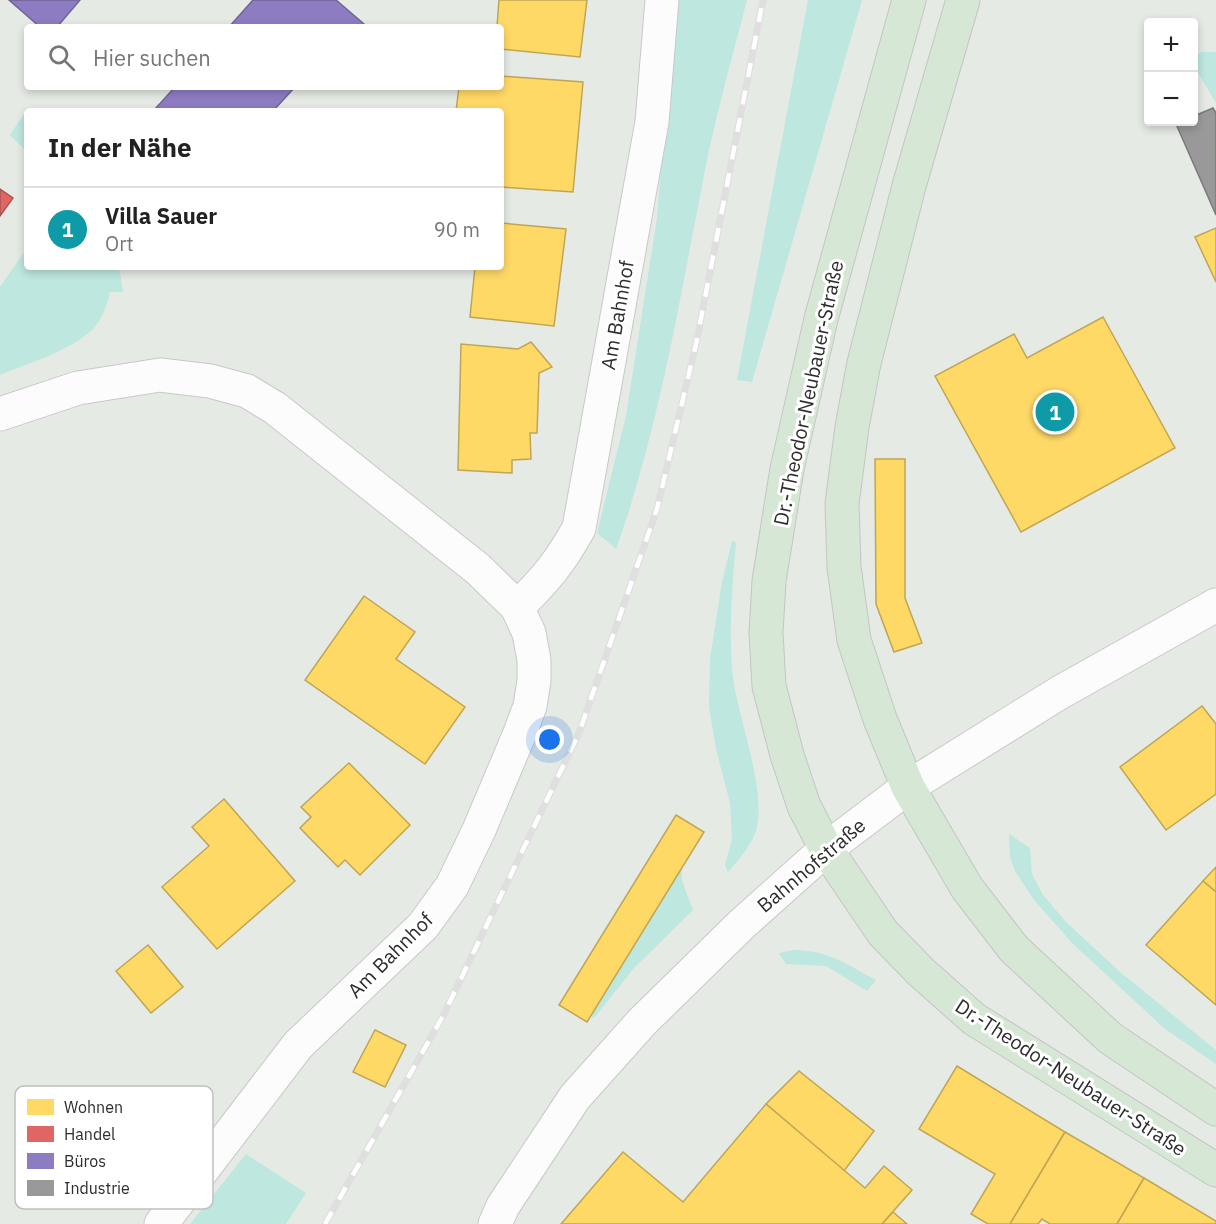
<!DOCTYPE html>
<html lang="de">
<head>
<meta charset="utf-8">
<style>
	body { margin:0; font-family:"IBM Plex Sans",sans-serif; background:#f2f2f2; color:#222 }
	.controls { position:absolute; right:18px; top:18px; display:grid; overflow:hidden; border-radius:6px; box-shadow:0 3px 9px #0003 }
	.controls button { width:54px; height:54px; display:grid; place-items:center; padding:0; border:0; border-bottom:2px solid #e0e0e0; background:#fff; color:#222; font:30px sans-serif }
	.you { position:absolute; left:550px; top:740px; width:21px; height:21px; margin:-15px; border:4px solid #fff; border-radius:50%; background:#1a73e8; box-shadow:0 0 0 9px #1a73e833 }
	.badge { display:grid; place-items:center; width:39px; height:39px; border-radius:50%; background:#6d6f6d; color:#fff; font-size:20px; font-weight:700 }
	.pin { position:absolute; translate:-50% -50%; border:3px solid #fff; box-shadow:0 2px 6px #0006 }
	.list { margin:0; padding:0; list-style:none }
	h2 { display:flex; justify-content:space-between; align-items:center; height:78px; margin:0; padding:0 24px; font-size:26px }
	h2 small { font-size:20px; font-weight:400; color:#767676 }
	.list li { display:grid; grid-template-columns:39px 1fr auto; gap:18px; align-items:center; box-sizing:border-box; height:84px; padding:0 24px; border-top:2px solid #e0e0e0 }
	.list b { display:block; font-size:22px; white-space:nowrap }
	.list p { margin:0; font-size:20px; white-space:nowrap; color:#767676 }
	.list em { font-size:20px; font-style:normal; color:#767676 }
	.icon { flex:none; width:33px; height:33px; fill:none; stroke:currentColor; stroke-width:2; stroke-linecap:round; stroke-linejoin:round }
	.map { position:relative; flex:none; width:1216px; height:1224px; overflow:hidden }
	.search { position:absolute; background:#fff; box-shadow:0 3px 9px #0003; left:24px; top:24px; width:480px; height:66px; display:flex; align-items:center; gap:15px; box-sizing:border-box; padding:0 21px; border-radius:6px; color:#767676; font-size:22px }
	.panel { position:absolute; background:#fff; box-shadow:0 3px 9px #0003; left:24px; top:108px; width:480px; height:162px; border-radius:6px }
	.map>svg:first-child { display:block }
	.green { fill:#bde7df }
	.homes { fill:#ffd966; stroke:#c0a555; stroke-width:1.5 }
	.shops { fill:#e06666; stroke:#a55; stroke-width:1.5 }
	.offices { fill:#8e7cc3; stroke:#716496; stroke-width:1.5 }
	.industry { fill:#999; stroke:#797979; stroke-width:1.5 }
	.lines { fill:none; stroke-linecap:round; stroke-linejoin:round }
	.minor-casing { stroke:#c9c8c9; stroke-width:35 }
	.major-casing { stroke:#c3c6c3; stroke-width:35 }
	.minor { stroke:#fbfcfb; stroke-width:33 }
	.major { stroke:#d6e7d6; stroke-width:33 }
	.rail-casing { stroke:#e0dfe0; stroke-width:7 }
	.rail { stroke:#fff; stroke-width:4.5; stroke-dasharray:14; stroke-linecap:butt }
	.labels { text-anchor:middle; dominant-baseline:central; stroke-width:6; stroke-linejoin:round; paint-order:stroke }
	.street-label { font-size:20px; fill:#2d2d2d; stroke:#fff }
	.key { fill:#fff; stroke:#c0c0c0; stroke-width:1.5 }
	.key-label { font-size:16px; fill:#2d2d2d }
</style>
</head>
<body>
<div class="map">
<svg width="1216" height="1224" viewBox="0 0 1216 1224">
	<rect width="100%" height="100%" fill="#e5eae4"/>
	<g class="green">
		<path d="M 677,0 L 747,0 C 734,50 720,100 709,150 C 682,284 662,420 616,549 L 597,533 L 626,416 L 657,218 L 670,53 Z"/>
		<path d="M 808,0 L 862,0 L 752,382 L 737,380 Z"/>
		<path d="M 1202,52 L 1216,52 L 1216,103 L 1194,66 L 1194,56 Z"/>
		<path d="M 27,112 L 27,152 L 10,135 L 24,114 Z"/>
		<path d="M 27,248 L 27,267 L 119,267 L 123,292 L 110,292 C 107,305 102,320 92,330 C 69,351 29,363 0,375 L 0,287 Z"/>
		<path d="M 732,541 L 736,542 C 732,587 728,633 733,678 C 739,721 767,791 756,831 C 751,846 738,860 728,872 L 725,865 L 732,839 L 730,803 L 716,749 L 709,707 L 710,659 L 722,582 Z"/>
		<path d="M 1009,834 L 1030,848 L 1032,874 L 1043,895 L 1066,922 L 1120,972 L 1216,1050 L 1216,1064 L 1165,1029 L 1072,943 L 1034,900 L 1015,871 L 1010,857 Z"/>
		<path d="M 682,867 L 682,881 L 693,910 L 634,968 L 594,1018 L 590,1016 Z"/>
		<path d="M 794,950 C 830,951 846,964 876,980 L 867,991 L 826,966 L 786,964 L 779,953 Z"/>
		<path d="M 246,1154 L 306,1193 L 286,1224 L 190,1224 Z"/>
	</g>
	<g class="homes">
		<path d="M 499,0 L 587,0 L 580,57 L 501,49 L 501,27 L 497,27 Z"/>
		<path d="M 501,76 L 583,82 L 573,192 L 501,187 L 501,111 L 456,111 L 459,87 L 501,87 Z"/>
		<path d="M 501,223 L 566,229 L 554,326 L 470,317 L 475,267 L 501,267 Z"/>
		<path d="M 1216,228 L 1216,282 L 1195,237 Z"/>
		<path d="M 1103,317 L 1175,448 L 1021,532 L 935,376 L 1014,334 L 1027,358 Z"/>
		<path d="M 531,342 L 552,367 L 539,373 L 537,433 L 530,433 L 531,459 L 512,460 L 512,473 L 458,470 L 461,344 L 518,349 Z"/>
		<path d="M 875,459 L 905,459 L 905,598 L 922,643 L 894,652 L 876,604 Z"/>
		<path d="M 364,596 L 415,632 L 396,659 L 465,707 L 425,764 L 305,680 Z"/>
		<path d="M 1202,706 L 1216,724 L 1216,794 L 1166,830 L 1120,767 Z"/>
		<path d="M 349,763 L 410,825 L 360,875 L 345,860 L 338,867 L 300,828 L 311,817 L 301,807 Z"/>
		<path d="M 224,799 L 295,881 L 217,949 L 162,887 L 209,846 L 192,827 Z"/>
		<path d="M 676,815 L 704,832 L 587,1022 L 559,1005 Z"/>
		<path d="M 1216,867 L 1216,892 L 1203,881 Z"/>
		<path d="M 1203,881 L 1216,892 L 1216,1005 L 1146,945 Z"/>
		<path d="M 148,945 L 183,987 L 151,1013 L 116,971 Z"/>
		<path d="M 375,1030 L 406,1045 L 385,1087 L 353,1072 Z"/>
		<path d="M 957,1066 L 1065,1132 L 1010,1224 L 988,1224 L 971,1214 L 995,1174 L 919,1129 Z"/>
		<path d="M 799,1071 L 874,1131 L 844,1171 L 766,1104 Z"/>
		<path d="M 766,1104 L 865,1188 L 884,1166 L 912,1190 L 882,1224 L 561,1224 L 623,1152 L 683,1202 Z"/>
		<path d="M 1065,1132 L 1144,1178 L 1117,1224 L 1050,1224 L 1042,1219 L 1038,1224 L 1010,1224 Z"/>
		<path d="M 1144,1178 L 1216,1221 L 1216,1224 L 1117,1224 Z"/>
		<path d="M 893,1212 L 907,1224 L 882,1224 Z"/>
	</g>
	<path class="shops" d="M 0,189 L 13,198 L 0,216 Z"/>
	<g class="offices">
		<path d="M 9,0 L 80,0 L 57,27 L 40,27 Z"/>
		<path d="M 253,0 L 336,0 L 364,24 L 361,27 L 229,27 Z"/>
		<path d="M 175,87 L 295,87 L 273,111 L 159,111 L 156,108 Z"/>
	</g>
	<path class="industry" d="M 1213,108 L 1216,113 L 1216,215 L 1176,124 L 1181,122 L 1194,122 L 1194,116 Z"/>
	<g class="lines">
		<g class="minor-casing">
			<g id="minor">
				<path d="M 0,414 L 78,388 L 160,375 L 210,381 L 247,391 L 275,408 L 478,569 L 517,607 L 529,633 L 534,660 L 534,681 L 530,706 L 520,733 L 479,830 L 452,886 L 423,926 L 298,1045 L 161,1224"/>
				<path d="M 517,607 C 544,582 561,561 579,528 L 652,122 L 662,0"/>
				<path d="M 495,1224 L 503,1206 L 575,1097 L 642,1022 L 741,925 L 826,849 L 908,787 L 1059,693 L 1216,605"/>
			</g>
		</g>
		<g class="major-casing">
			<g id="major">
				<path d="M 909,0 L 821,319 L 787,469 L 769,581 L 766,633 L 769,686 L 787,755 L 804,806 L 826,849 L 883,933 L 921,972 L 974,1019 L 1216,1170"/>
				<path d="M 963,0 L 909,186 L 864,363 L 852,427 L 842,504 L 844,567 L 854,640 L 880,719 L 908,787 L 967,888 L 1014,949 L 1110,1038 L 1216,1109"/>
			</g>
		</g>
		<use href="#minor" class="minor"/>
		<use href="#major" class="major"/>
		<g class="rail-casing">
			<path id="rail" d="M 325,1224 L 443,1016 L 579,733 L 657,509 L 696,344 L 763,0"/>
		</g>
		<use href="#rail" class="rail"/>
	</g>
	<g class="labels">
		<g class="street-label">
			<text transform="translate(617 315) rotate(-80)">Am Bahnhof</text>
			<text transform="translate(808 393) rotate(-78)">Dr.-Theodor-Neubauer-Straße</text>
			<text transform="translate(811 865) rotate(-40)">Bahnhofstraße</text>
			<text transform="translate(390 955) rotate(-45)">Am Bahnhof</text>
			<text transform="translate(1071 1077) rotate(33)">Dr.-Theodor-Neubauer-Straße</text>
		</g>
	</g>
	<rect x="15" y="1086" width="198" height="123" rx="9" class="key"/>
	<rect x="27" y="1099" width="27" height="16" fill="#ffd966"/>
	<rect x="27" y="1126" width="27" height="16" fill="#e06666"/>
	<rect x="27" y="1153" width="27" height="16" fill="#8e7cc3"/>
	<rect x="27" y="1180" width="27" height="16" fill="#999"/>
	<g class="key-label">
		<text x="64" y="1113">Wohnen</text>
		<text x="64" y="1140">Handel</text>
		<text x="64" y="1167">Büros</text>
		<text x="64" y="1194">Industrie</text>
	</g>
</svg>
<div class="controls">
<button>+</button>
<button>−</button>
</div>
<div class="you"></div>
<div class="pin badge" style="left:1055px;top:412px;background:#0f9aa8">1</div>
<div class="search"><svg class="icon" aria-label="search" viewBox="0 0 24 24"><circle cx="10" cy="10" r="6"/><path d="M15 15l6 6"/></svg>Hier suchen</div>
<section class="panel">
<h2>In der Nähe<small></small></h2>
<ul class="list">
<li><span class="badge" style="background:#0f9aa8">1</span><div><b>Villa Sauer</b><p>Ort</p></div><em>90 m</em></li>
</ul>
</section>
</div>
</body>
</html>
